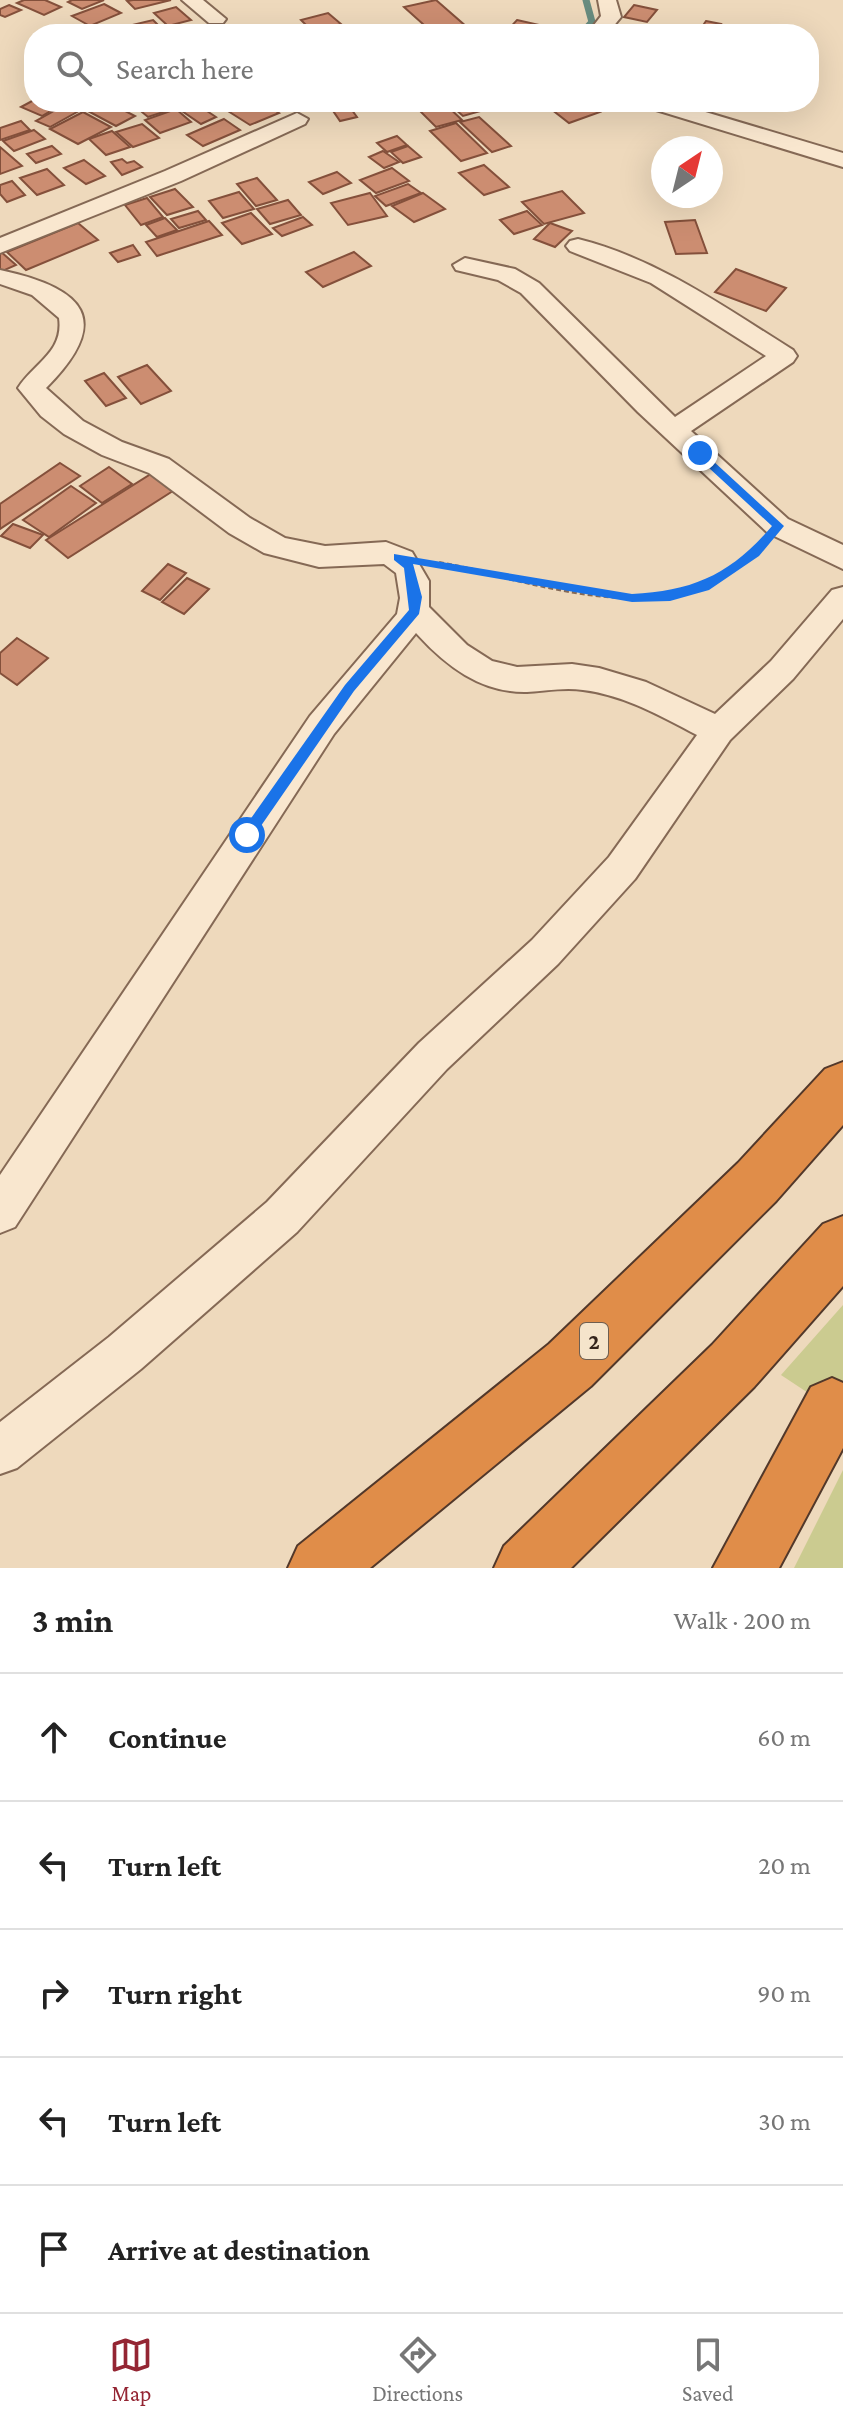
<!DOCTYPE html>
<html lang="en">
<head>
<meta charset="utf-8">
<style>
	body { margin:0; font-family:"Crimson Pro",serif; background:#f6f6f6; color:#222 }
	.compass { position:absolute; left:651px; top:136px; width:72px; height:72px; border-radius:50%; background:#fff; box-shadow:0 8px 32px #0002; rotate:35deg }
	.stop { position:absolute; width:24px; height:24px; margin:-18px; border:6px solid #1a73e8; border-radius:50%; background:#fff }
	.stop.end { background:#1a73e8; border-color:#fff; box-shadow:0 2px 8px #0008 }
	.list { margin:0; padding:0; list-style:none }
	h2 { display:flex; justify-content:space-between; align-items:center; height:104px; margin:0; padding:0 32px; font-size:34px }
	h2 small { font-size:26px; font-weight:400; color:#767676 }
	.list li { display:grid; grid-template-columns:52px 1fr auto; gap:24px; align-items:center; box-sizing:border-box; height:128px; padding:0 32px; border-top:2px solid #e0e0e0 }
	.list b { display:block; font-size:30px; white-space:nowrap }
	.list em { font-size:26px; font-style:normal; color:#767676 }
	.icon { flex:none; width:44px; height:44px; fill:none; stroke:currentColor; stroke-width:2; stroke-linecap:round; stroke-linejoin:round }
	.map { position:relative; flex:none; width:843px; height:1568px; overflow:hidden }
	.search { position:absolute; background:#fff; box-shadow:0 8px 32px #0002; left:24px; right:24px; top:24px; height:88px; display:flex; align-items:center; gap:20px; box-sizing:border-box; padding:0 28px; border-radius:32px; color:#767676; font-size:30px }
	.sheet { height:744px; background:#fff }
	nav { display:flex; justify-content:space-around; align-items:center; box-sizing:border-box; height:112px; border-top:2px solid #e0e0e0; background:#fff; font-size:22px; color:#767676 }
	nav a { display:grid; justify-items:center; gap:4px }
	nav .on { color:#942533 }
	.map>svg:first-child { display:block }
	.green { fill:#cbcb90 }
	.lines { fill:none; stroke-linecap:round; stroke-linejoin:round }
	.stream { stroke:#688c7f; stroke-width:7 }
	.building { fill:#cc8d71; stroke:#84503b; stroke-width:2 }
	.minor-casing { stroke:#856955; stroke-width:4 }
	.motorway-casing { stroke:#52382a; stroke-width:4 }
	.path { stroke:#856955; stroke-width:4; stroke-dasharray:5 3; stroke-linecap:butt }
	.minor { fill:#f9e7cf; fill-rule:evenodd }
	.motorway { fill:#e08d49; fill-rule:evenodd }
	.route { fill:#1a73e8 }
	.labels { text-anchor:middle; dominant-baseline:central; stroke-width:7; stroke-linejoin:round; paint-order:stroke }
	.shield { fill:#f5e4cb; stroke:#6e5e50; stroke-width:2 }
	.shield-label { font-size:22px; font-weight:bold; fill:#34241b }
</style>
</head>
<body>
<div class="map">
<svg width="843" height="1568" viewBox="0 0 843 1568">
	<rect width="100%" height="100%" fill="#eed9bc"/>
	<g class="green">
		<path d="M 843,1305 L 843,1416 L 781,1375 Z"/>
		<path d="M 843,1470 L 843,1568 L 794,1568 Z"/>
	</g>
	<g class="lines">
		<path class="stream" d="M 581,34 L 592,22 L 586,0"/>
	</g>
	<g class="building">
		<path d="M 24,0 L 45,0 L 61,7 L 44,15 L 17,3 Z"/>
		<path d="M 72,0 L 104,0 L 82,9 L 68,2 Z"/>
		<path d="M 133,0 L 171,0 L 135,9 L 127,1 Z"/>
		<path d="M 436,0 L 468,28 L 434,34 L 404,7 Z"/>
		<path d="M 104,4 L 121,13 L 90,26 L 72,16 Z"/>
		<path d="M 9,5 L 21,10 L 5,17 L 0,15 L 0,9 Z"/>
		<path d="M 634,5 L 657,10 L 647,22 L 624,17 Z"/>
		<path d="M 176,7 L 191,20 L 168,26 L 154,13 Z"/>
		<path d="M 328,13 L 341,24 L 313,32 L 301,20 Z"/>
		<path d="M 153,20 L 162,29 L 140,34 L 132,25 Z"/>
		<path d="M 517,20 L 544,26 L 537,34 L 504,34 Z"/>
		<path d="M 706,21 L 721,24 L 715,34 L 697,34 Z"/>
		<path d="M 34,100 L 34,102 L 66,102 L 42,116 L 21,107 Z"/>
		<path d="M 70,102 L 86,107 L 50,127 L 36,121 Z"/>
		<path d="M 102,102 L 108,102 L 135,116 L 116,126 L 86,110 Z"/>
		<path d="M 150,102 L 177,102 L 182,106 L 148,117 L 136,107 Z"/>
		<path d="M 262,102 L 279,113 L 250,125 L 217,104 Z"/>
		<path d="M 327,102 L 346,102 L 357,117 L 340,121 Z"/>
		<path d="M 411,102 L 443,102 L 462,120 L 436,127 Z"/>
		<path d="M 447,102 L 475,102 L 484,110 L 463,116 Z"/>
		<path d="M 542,102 L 586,102 L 600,112 L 569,123 Z"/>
		<path d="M 195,103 L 216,117 L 201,124 L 179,109 Z"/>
		<path d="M 176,109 L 191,122 L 160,133 L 145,120 Z"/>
		<path d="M 83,112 L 111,127 L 78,144 L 50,129 Z"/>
		<path d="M 479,117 L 511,146 L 492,152 L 460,122 Z"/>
		<path d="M 224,119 L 240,130 L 203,146 L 187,135 Z"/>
		<path d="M 21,121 L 30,130 L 0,140 L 0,128 Z"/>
		<path d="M 456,123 L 487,153 L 461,161 L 430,131 Z"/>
		<path d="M 142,124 L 159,138 L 133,147 L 116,132 Z"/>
		<path d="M 34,130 L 45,139 L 14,151 L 3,141 Z"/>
		<path d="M 112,131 L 130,147 L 106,155 L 89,139 Z"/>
		<path d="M 397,136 L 407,145 L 387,152 L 377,143 Z"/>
		<path d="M 52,146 L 61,154 L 36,163 L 27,154 Z"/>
		<path d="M 408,146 L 421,157 L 403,163 L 391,152 Z"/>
		<path d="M 0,147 L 22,166 L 0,174 Z"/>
		<path d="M 383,151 L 399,162 L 384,168 L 369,157 Z"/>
		<path d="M 122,159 L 127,163 L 134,161 L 142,167 L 122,175 L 111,162 Z"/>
		<path d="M 84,160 L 105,176 L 86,184 L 64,168 Z"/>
		<path d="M 484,165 L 509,187 L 484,195 L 459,173 Z"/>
		<path d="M 392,168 L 409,181 L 376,193 L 360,180 Z"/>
		<path d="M 47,169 L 64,185 L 37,195 L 20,178 Z"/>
		<path d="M 337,172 L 351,183 L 323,194 L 309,182 Z"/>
		<path d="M 257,178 L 277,200 L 256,206 L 237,184 Z"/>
		<path d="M 12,181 L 25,195 L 7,202 L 0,194 L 0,185 Z"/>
		<path d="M 408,184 L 421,193 L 386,206 L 375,196 Z"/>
		<path d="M 175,189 L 193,207 L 167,215 L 150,197 Z"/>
		<path d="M 562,191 L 584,213 L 544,224 L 522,202 Z"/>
		<path d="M 239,192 L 254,209 L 223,218 L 209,201 Z"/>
		<path d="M 370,193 L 387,216 L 348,225 L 331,203 Z"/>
		<path d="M 423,193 L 445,209 L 414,222 L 392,206 Z"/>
		<path d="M 147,198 L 163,217 L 141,225 L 125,205 Z"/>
		<path d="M 288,200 L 301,215 L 270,224 L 257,209 Z"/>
		<path d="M 198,211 L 206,220 L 179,228 L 171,219 Z"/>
		<path d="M 527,211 L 542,225 L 514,234 L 500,220 Z"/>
		<path d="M 251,213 L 272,234 L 242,244 L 222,223 Z"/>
		<path d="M 303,217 L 312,225 L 282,236 L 273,228 Z"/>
		<path d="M 165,218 L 177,230 L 157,237 L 146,225 Z"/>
		<path d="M 695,220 L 707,253 L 676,254 L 665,222 Z"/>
		<path d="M 209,221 L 222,235 L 157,256 L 146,242 Z"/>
		<path d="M 78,223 L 98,240 L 26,270 L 7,252 Z"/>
		<path d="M 550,223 L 572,231 L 555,247 L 534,239 Z"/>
		<path d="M 133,245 L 140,255 L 118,262 L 110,253 Z"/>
		<path d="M 0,251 L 16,265 L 0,272 Z"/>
		<path d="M 354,252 L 371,266 L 323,287 L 306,272 Z"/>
		<path d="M 736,269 L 786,288 L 766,311 L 715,292 Z"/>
		<path d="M 147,365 L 171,391 L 141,404 L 118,377 Z"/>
		<path d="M 104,373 L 126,398 L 106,406 L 85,381 Z"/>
		<path d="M 60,463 L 80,476 L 0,529 L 0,504 Z"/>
		<path d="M 109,467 L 132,484 L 102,503 L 80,486 Z"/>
		<path d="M 154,472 L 176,489 L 68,558 L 46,540 Z"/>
		<path d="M 71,486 L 96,503 L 49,537 L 23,520 Z"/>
		<path d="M 13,524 L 43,535 L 30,548 L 1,536 Z"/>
		<path d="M 168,564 L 186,573 L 160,600 L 142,591 Z"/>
		<path d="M 187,578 L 209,589 L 184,614 L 162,602 Z"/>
		<path d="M 17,638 L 48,658 L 17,685 L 0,673 L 0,653 Z"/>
	</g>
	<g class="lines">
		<g class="minor-casing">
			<g id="minor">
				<path d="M 182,0 L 203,0 L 226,19 L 223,23 L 209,23 Z"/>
				<path d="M 598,0 L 616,0 L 621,17 L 607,34 L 587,34 L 601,16 Z"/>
				<path d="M 640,102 L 672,102 L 843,153 L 843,167 L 643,106 Z"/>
				<path d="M 297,113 L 308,119 L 305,124 L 181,181 L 0,253 L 0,238 L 165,171 Z"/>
				<path d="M 578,239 C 658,259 724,307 793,350 L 797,356 L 793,362 L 691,431 L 788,519 L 843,545 L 843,569 L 768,533 L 638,412 L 521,293 L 498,280 L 456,270 L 453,265 L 465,258 L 515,269 L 539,283 L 675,417 L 766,356 L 651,283 L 570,251 L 566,246 L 570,241 Z"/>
				<path d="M 0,270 C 85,288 114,320 46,388 L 83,421 L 122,442 L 169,459 L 250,518 L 285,538 L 325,546 L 386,542 L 412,552 L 429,581 L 429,607 L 467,645 L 492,661 L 517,667 L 572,664 L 599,668 L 646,682 L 715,714 L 771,661 L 832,590 L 843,587 L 843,619 L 793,679 L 730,740 L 635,879 L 558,964 L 447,1069 L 297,1232 L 141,1369 L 17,1468 L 0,1474 L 0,1422 L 109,1337 L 267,1202 L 419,1043 L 532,940 L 609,857 L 697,735 C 661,716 624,695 583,690 C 564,687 546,691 527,692 C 481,693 446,666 416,633 L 334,734 L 15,1227 L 0,1233 L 0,1175 L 310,716 L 397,614 L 400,598 L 396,573 L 384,564 L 319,567 L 264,553 L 229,533 L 149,473 L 102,455 L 64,434 L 41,416 L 18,388 C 34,363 64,352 59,318 L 32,295 L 0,284 Z"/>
			</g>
		</g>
		<g class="motorway-casing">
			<g id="motorway">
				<path d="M 843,1062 L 843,1125 L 776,1201 L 591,1386 L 370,1568 L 288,1568 L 298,1546 L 549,1344 L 738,1163 L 825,1069 Z"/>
				<path d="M 843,1216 L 843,1286 L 754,1387 L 571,1568 L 494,1568 L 504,1546 L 712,1345 L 823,1224 Z"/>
				<path d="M 832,1378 L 843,1383 L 843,1448 L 779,1568 L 713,1568 L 811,1387 Z"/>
			</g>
		</g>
		<path class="path" d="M 439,563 C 551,583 665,636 760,548"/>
		<use href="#minor" class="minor"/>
		<use href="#motorway" class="motorway"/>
	</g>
	<path class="route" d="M 700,449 L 784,526 L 759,556 L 709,590 L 670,601 L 632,602 L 413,564 L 422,597 L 419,614 L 354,691 L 252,839 L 242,839 L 242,831 L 345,685 L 409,610 L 404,568 L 394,560 L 394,554 L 632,594 C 694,591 731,574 772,526 L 696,456 Z"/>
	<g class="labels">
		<rect class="shield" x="580" y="1323" width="28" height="36" rx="6"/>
		<g class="shield-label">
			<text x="594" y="1341">2</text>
		</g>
	</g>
</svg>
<svg class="compass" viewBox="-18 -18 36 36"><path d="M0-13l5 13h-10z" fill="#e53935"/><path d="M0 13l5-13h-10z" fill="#767676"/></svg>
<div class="stop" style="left:247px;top:835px"></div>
<div class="stop end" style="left:700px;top:453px"></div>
<div class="search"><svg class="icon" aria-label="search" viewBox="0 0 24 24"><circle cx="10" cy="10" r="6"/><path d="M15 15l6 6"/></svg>Search here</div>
</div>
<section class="sheet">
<h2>3 min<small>Walk · 200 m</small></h2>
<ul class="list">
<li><svg class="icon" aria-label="ahead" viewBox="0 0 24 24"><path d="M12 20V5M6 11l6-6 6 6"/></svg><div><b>Continue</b></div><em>60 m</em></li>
<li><svg class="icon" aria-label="left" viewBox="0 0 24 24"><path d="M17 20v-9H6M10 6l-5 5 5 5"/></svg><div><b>Turn left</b></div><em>20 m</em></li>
<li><svg class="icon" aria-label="right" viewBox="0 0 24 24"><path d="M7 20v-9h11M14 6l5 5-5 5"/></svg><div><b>Turn right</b></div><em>90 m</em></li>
<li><svg class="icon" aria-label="left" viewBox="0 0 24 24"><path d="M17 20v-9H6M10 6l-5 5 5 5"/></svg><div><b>Turn left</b></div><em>30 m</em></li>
<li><svg class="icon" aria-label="arrive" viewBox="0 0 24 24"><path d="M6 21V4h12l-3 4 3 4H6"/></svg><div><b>Arrive at destination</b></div></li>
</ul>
</section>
<nav>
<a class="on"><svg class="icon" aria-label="map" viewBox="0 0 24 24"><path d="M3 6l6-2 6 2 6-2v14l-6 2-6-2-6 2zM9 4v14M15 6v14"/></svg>Map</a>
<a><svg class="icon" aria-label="directions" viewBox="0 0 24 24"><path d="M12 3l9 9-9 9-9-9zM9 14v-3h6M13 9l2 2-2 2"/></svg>Directions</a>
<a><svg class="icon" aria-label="saved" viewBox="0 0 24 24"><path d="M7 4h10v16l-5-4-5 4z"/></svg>Saved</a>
</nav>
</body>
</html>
